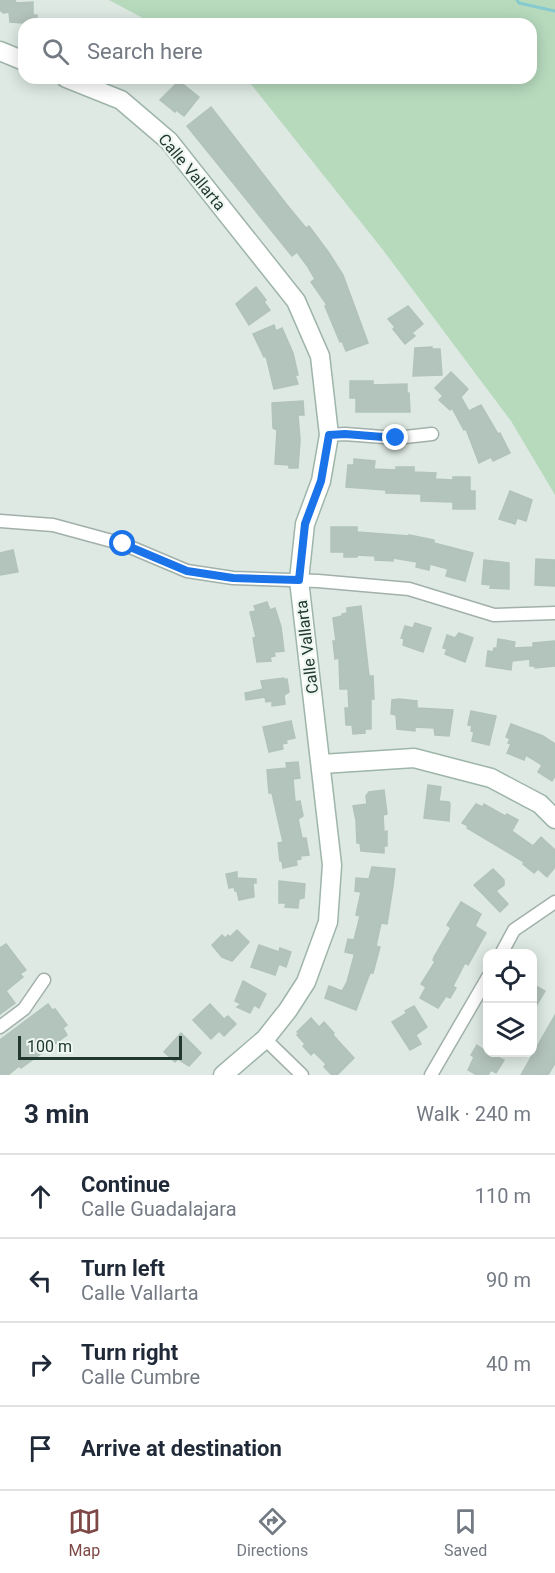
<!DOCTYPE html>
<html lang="en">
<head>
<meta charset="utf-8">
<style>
	body { margin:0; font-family:Roboto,sans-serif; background:#f2f2f3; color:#1f2937 }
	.controls { position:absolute; right:18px; bottom:18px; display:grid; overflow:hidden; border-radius:12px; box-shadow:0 3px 15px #0003 }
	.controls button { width:54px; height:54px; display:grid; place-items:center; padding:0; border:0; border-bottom:2px solid #e0e1e3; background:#fff; color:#1f2937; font:30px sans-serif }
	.scale { position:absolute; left:18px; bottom:15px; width:164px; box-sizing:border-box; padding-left:6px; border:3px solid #203830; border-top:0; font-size:16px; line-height:21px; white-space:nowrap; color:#203830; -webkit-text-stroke:4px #eef6f1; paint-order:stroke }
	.stop { position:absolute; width:18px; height:18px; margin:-14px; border:4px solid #1a73e8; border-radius:50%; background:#fff }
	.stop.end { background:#1a73e8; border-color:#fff; box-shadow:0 2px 6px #0008 }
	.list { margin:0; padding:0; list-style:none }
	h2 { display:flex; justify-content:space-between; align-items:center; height:78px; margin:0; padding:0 24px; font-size:26px }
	h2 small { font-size:20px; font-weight:400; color:#747a83 }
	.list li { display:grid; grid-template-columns:39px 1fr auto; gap:18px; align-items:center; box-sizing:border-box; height:84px; padding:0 24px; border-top:2px solid #e0e1e3 }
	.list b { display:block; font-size:22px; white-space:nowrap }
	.list p { margin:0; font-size:20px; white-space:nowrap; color:#747a83 }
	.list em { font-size:20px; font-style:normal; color:#747a83 }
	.icon { flex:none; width:33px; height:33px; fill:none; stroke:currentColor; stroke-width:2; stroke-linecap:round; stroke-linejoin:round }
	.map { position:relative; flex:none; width:555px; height:1075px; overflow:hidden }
	.search { position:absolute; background:#fff; box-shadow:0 3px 15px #0003; left:18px; right:18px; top:18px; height:66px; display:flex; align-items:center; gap:15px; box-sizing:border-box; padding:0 21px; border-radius:18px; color:#747a83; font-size:22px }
	.sheet { height:414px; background:#fff }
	nav { display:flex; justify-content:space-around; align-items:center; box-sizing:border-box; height:84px; border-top:2px solid #e0e1e3; background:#fff; font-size:16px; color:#747a83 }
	nav a { display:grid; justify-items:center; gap:3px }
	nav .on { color:#7d4845 }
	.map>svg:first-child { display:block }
	.green { fill:#b7dabd }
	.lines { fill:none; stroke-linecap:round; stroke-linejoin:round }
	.stream { stroke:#86c9ce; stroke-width:3 }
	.building { fill:#b3c4bc; stroke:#b1c3ba; stroke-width:1.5 }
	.street-casing { stroke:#a1b0aa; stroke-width:15 }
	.secondary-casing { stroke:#9eb5aa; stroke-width:21 }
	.street { stroke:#fff; stroke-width:12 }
	.secondary { stroke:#fff; stroke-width:18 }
	.route { stroke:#1a73e8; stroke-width:8 }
	.labels { text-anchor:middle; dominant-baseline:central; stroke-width:4.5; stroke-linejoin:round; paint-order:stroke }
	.street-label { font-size:16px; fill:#203830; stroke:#eef6f1 }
</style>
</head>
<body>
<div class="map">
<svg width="555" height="1075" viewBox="0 0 555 1075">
	<rect width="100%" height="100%" fill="#dee9e3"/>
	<path class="green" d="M 109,0 L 555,0 L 555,495 L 511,421 L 383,250 L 246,78 L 531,78 L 531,24 L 154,24 Z"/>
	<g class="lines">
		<path class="stream" d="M 517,0 L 519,3 L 555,11"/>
	</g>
	<g class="building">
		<path d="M 0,0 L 15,0 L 16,3 L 33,2 L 33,15 L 37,15 L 37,24 L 10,22 L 9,12 L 3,13 L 0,10 Z"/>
		<path d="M 179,81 L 199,97 L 184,116 L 176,110 L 175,112 L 160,100 Z"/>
		<path d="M 211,107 L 287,205 L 306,228 L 309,226 L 329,253 L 343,275 L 368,343 L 346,351 L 342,341 L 340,342 L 325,306 L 327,305 L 311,282 L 315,279 L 308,267 L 297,252 L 292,256 L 187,126 Z"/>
		<path d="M 256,287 L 266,300 L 264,302 L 270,310 L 249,325 L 236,304 Z"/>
		<path d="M 408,306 L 423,324 L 412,333 L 415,336 L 405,344 L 393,329 L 395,327 L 388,319 Z"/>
		<path d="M 274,325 L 276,331 L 282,328 L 293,353 L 298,375 L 295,375 L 298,384 L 274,389 L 266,356 L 264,357 L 253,334 Z"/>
		<path d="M 432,347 L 432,349 L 440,349 L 442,375 L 413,376 L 415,348 Z"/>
		<path d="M 451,372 L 468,389 L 461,397 L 469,411 L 481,405 L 498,434 L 500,433 L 510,453 L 493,461 L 491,457 L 479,463 L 466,429 L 464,430 L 452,408 L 450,410 L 439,400 L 443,396 L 435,388 Z"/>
		<path d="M 350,381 L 373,381 L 373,385 L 407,384 L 407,393 L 409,393 L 410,412 L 356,412 L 356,398 L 350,398 Z"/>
		<path d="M 303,401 L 304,415 L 298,415 L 300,440 L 298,468 L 289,468 L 289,465 L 275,464 L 277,430 L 273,428 L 272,403 Z"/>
		<path d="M 354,459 L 375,461 L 374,469 L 396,470 L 396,467 L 414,467 L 414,472 L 436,473 L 435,479 L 453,480 L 453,477 L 470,477 L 470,491 L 475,491 L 475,509 L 453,509 L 453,502 L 421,501 L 421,494 L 386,493 L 386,490 L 346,487 L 348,465 L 354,465 Z"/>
		<path d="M 510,491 L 532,500 L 526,521 L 517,518 L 515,524 L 499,519 Z"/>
		<path d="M 331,527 L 357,527 L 357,532 L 409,536 L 409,535 L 434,540 L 434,543 L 473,553 L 465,581 L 446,576 L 448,569 L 430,564 L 429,570 L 416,567 L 417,562 L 393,558 L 393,561 L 375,560 L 375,556 L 357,555 L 357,557 L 344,557 L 344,552 L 331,552 Z"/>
		<path d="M 13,550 L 18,572 L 0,575 L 0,553 Z"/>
		<path d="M 536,559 L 555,560 L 555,586 L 535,585 Z"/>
		<path d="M 484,560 L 509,563 L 509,589 L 490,588 L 491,585 L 482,584 Z"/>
		<path d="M 267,602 L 270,610 L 275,608 L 281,627 L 284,651 L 274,652 L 275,656 L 270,657 L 271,661 L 257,662 L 253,638 L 256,637 L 250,612 L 256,611 L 254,606 Z"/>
		<path d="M 361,606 L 369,676 L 373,676 L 374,699 L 371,699 L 371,729 L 365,729 L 365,733 L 353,734 L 352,725 L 346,725 L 345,708 L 349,708 L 348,689 L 340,689 L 339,658 L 335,659 L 333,641 L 336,641 L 333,618 L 342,616 L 342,614 L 347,613 L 347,608 Z"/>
		<path d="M 415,623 L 431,628 L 423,652 L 403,645 L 404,639 L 401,638 L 405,626 L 413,628 Z"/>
		<path d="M 459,633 L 473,638 L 465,662 L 445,654 L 447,649 L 443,648 L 447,635 L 455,638 Z"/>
		<path d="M 498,639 L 515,642 L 514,648 L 533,647 L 533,643 L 555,641 L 555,666 L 535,668 L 535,666 L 530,666 L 530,659 L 512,661 L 511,670 L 486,666 L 488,651 L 493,652 L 494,648 L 497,648 Z"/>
		<path d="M 284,678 L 284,680 L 287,679 L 289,692 L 284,695 L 285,704 L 272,706 L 272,701 L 266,702 L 265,697 L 246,700 L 245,693 L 263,689 L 261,681 Z"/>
		<path d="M 399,699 L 417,701 L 417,708 L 453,710 L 449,736 L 435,735 L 434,728 L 415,727 L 415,731 L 397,729 L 396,715 L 391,714 L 392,700 Z"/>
		<path d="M 471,711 L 496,716 L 489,745 L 472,741 L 474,732 L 471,731 L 472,726 L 468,725 Z"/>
		<path d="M 291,721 L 295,738 L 286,740 L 287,743 L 282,744 L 283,749 L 269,752 L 263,727 Z"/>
		<path d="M 511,724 L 543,736 L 555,744 L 555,776 L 552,781 L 538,772 L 542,765 L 526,755 L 524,760 L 507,753 L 511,744 L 508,743 L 510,739 L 506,737 Z"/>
		<path d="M 298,762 L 300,778 L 293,779 L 295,802 L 300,801 L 303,816 L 298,819 L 302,838 L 306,838 L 309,855 L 300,856 L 301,859 L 296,860 L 297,865 L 283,868 L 282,861 L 280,861 L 278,843 L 283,842 L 272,793 L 269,793 L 267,770 L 287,768 L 286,763 Z"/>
		<path d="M 428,785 L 441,787 L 439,801 L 449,802 L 450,804 L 449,821 L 424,818 Z"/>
		<path d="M 384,790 L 387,814 L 383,815 L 384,832 L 387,831 L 387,846 L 384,846 L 384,853 L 361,851 L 360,843 L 357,843 L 356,820 L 353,806 L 367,804 L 366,796 L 369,792 Z"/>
		<path d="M 476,804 L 483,807 L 484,804 L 505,816 L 507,814 L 518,820 L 512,831 L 533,846 L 541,837 L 555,850 L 555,867 L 547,877 L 538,869 L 534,873 L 523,864 L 524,862 L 467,828 L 468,826 L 462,823 Z"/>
		<path d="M 372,867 L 395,869 L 393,886 L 387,924 L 381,923 L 376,946 L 380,947 L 373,973 L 370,973 L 356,1010 L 325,998 L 329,986 L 342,991 L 347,982 L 354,956 L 354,954 L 345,952 L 348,939 L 354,940 L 360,916 L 356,915 L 361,892 L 355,891 L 356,878 L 369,879 Z"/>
		<path d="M 493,869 L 504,880 L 504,885 L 496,891 L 508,904 L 500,912 L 474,885 Z"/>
		<path d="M 237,872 L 237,878 L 256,879 L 256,883 L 253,883 L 254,897 L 239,900 L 237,891 L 235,891 L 234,887 L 229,888 L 226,874 Z"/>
		<path d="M 279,881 L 305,884 L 304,898 L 299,899 L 298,908 L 285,907 L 286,903 L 279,903 Z"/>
		<path d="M 461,902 L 481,914 L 475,926 L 486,933 L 468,965 L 465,963 L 453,986 L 456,988 L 450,998 L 446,996 L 438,1008 L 420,998 L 426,987 L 421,984 L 435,962 L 433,960 L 434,957 L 451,928 L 447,925 Z"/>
		<path d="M 237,930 L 249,942 L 232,961 L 222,957 L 212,945 L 222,935 L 225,938 L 228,935 L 230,937 Z"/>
		<path d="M 6,944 L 26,970 L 20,974 L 23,977 L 6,991 L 15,1003 L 0,1014 L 0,948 Z"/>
		<path d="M 259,945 L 279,952 L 280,948 L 291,952 L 286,967 L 279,964 L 275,975 L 251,967 Z"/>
		<path d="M 243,981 L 266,994 L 259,1008 L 254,1005 L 250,1013 L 237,1007 L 241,1004 L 235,1001 Z"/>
		<path d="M 532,984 L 545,991 L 532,1013 Z"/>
		<path d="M 48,1004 L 52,1010 L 55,1009 L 67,1025 L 63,1028 L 67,1035 L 21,1068 L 19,1066 L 8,1075 L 0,1075 L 0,1040 Z"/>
		<path d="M 210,1004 L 224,1019 L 228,1016 L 236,1024 L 224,1036 L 219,1031 L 211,1039 L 193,1020 Z"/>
		<path d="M 414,1006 L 427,1027 L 416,1035 L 421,1044 L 410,1050 L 392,1022 L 407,1013 L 405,1011 Z"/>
		<path d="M 555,1015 L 555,1063 L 548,1075 L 521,1075 Z"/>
		<path d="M 311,1018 L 319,1027 L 324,1022 L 334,1033 L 333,1035 L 354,1058 L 337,1075 L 332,1075 L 324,1067 L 326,1064 L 314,1052 L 311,1055 L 303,1046 L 305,1044 L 297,1035 L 299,1034 L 297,1032 Z"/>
		<path d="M 181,1033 L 201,1053 L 189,1066 L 178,1059 L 175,1062 L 164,1052 Z"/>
		<path d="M 477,1045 L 488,1053 L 504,1060 L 496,1073 L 491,1070 L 488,1075 L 477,1075 L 468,1070 L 474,1057 L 471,1055 Z"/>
	</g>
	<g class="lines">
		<g class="street-casing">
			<g id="street">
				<path d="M 329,435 L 345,434 L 396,438 L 432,434"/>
				<path d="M 0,521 L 53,525 L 123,544 L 187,571 L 233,578 L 318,581 L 409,589 L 494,615 L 555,613"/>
				<path d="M 501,954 L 514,930 L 555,902"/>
				<path d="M 0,1027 L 24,1009 L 44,980"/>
				<path d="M 265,1039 L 302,1075"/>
				<path d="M 431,1075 L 488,977"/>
			</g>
		</g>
		<g class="secondary-casing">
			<g id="secondary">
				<path d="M 0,51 L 24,61"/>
				<path d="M 66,78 L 121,100 L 169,141 L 296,301 L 320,356 L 329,435 L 321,481 L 305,524 L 299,580 L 332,865 L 328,922 L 306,982 L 288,1010 L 265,1039 L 223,1075"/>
				<path d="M 322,764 L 414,758 L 491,778 L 540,804 L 555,819"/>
			</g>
		</g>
		<use href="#street" class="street"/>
		<use href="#secondary" class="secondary"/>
	</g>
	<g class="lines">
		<path class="route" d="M 123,544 L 187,571 L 233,578 L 299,580 L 305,524 L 321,481 L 329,435 L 345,434 L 396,438"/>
	</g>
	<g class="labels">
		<g class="street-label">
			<text transform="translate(192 172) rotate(50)">Calle Vallarta</text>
			<text transform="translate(307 647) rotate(-97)">Calle Vallarta</text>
		</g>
	</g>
</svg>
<div class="controls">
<button><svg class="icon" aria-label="locate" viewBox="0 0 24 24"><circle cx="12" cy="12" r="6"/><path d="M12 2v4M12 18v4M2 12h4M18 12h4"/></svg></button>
<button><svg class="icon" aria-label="layers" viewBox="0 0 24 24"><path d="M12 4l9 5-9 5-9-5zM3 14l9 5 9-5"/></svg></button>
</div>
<div class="scale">100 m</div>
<div class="stop" style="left:123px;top:544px"></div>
<div class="stop end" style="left:396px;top:438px"></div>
<div class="search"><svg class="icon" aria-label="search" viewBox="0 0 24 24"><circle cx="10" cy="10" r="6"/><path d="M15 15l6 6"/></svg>Search here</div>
</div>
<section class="sheet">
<h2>3 min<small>Walk · 240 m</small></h2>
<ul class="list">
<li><svg class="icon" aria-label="ahead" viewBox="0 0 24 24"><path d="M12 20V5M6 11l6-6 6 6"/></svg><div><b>Continue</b><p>Calle Guadalajara</p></div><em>110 m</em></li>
<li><svg class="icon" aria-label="left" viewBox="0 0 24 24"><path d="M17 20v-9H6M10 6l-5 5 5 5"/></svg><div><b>Turn left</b><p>Calle Vallarta</p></div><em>90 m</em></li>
<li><svg class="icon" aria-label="right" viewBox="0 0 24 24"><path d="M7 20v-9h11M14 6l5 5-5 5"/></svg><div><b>Turn right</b><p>Calle Cumbre</p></div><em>40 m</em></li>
<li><svg class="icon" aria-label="arrive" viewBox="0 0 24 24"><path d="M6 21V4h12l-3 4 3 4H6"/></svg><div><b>Arrive at destination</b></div></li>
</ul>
</section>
<nav>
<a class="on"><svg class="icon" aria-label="map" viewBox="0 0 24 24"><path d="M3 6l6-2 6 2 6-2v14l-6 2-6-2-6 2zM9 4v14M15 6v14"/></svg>Map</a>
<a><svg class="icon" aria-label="directions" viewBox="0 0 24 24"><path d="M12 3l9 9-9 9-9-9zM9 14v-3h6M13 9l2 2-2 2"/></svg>Directions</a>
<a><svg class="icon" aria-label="saved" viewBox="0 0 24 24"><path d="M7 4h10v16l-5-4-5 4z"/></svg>Saved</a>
</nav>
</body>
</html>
